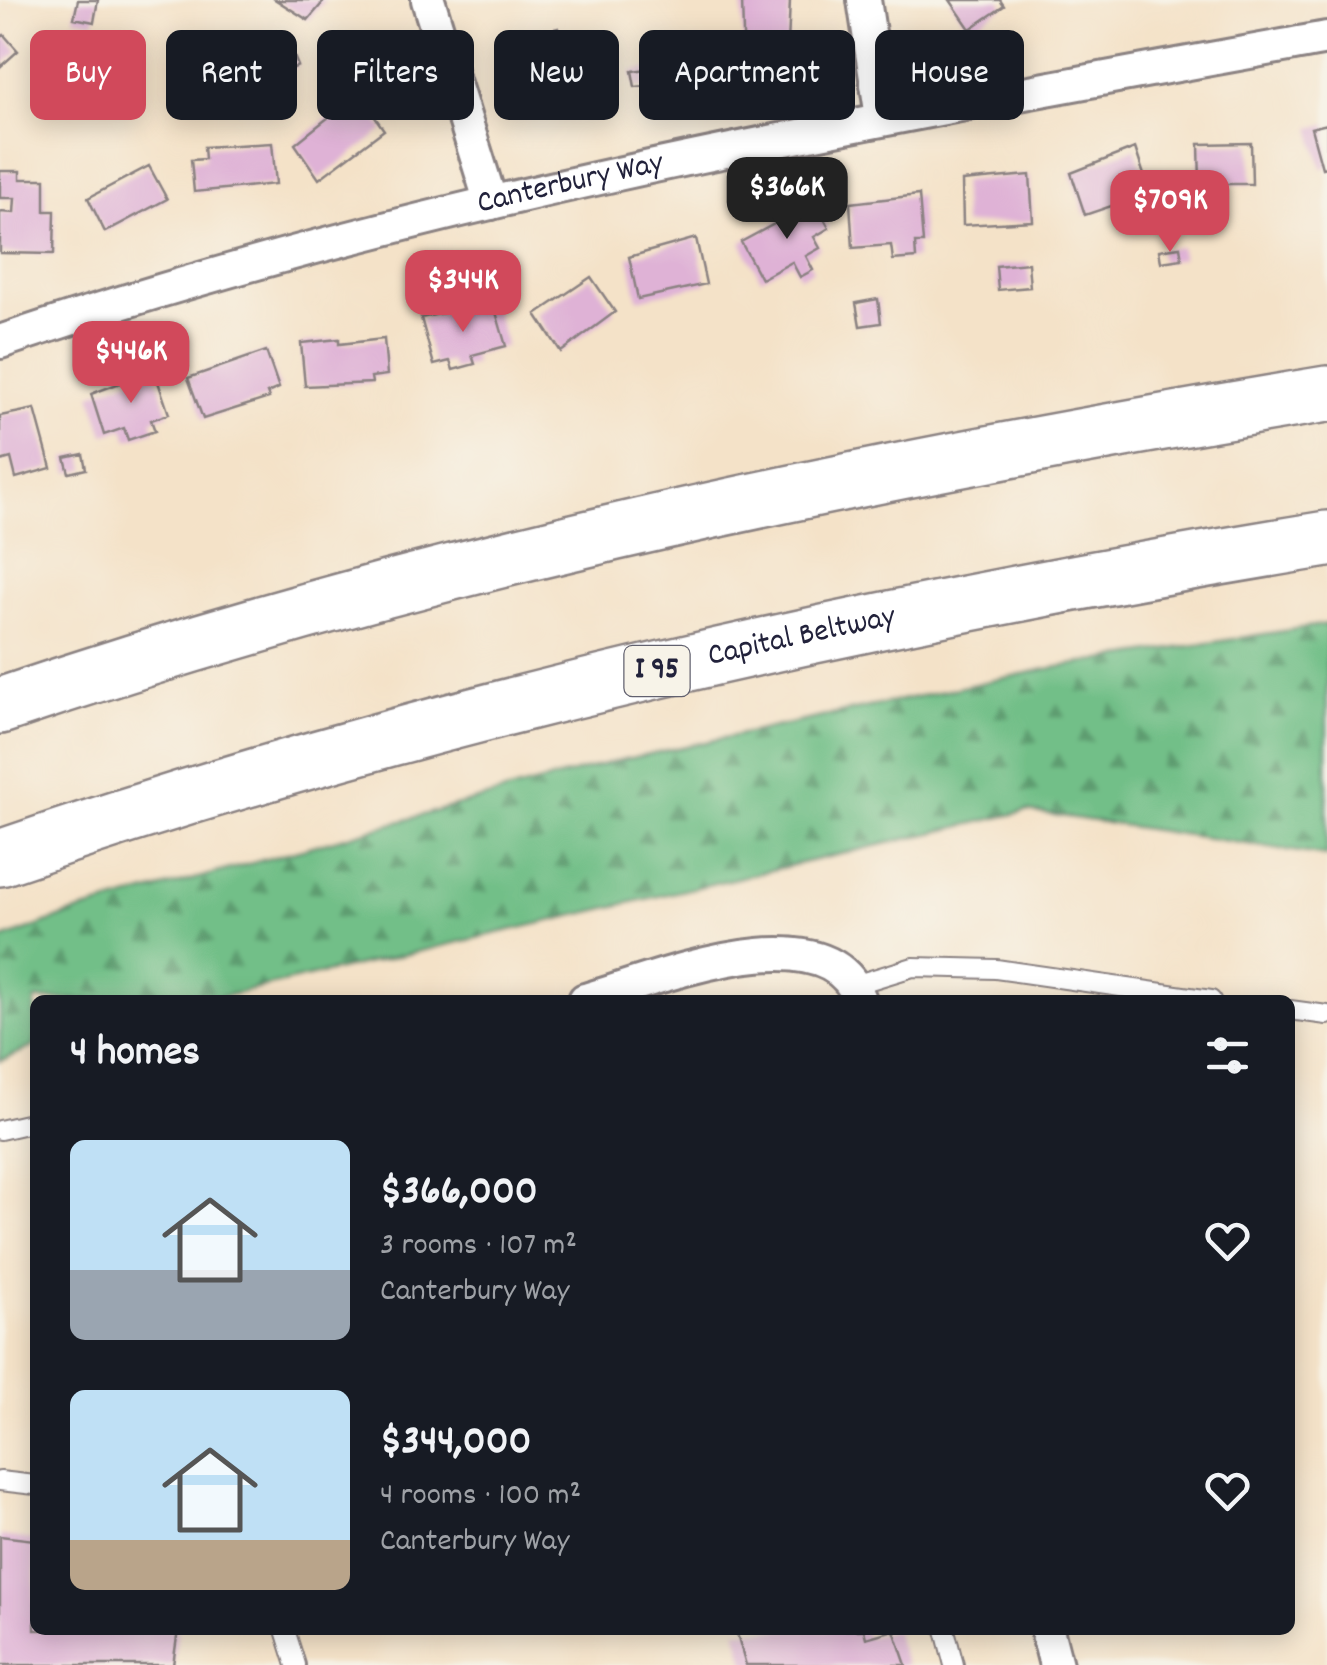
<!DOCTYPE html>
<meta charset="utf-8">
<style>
:root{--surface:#171b24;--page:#242831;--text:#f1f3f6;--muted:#9ea1a6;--accent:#d1495b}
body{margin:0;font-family:Dekko,sans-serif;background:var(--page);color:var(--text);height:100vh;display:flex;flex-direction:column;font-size:38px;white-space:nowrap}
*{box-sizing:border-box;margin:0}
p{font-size:32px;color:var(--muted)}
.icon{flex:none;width:55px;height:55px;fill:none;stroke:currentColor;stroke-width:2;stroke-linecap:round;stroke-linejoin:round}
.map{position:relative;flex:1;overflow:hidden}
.sheet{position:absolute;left:30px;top:995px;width:1265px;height:640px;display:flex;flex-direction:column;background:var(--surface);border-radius:15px;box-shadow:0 5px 25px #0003}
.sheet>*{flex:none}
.guide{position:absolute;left:30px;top:30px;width:1268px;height:90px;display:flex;gap:20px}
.price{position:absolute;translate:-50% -85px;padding:0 22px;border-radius:20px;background:var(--accent);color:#fff;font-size:32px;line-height:65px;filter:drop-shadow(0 2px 5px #0008)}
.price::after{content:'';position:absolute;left:50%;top:60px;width:30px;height:22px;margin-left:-15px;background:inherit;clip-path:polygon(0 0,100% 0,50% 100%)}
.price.current{background:#222;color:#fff}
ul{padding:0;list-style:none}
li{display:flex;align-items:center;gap:30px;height:250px;padding:0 40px}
li span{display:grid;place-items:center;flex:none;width:280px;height:200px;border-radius:15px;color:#555}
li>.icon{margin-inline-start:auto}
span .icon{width:120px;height:120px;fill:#fffc;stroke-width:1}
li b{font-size:42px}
h2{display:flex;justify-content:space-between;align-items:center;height:120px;padding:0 40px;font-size:42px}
.pill{padding:0 35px;border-radius:15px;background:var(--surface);box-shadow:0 5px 25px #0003;font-size:35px;line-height:90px}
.pill.current{background:var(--accent);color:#fff}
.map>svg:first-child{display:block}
</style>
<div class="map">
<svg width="1327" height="1665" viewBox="0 0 1327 1665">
<defs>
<pattern id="forest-firs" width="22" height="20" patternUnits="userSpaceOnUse" patternTransform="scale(2.5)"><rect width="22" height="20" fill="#72bf88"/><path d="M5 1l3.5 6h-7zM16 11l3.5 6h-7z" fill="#5d9b70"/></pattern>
</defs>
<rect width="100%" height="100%" fill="#f7f3e8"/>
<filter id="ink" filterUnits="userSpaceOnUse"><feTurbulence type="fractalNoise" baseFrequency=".01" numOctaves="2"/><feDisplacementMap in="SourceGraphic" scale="20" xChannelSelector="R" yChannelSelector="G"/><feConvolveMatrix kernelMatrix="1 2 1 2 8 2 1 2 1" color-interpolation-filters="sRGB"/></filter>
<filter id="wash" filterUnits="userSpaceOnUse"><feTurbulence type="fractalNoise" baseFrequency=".0048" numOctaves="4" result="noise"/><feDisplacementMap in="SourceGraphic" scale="40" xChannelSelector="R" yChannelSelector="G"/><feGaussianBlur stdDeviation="2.25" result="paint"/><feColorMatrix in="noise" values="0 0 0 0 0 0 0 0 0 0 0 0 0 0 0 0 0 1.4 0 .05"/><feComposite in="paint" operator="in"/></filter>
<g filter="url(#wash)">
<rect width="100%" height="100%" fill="#f4e2c8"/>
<path fill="url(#forest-firs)" stroke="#4a7062" stroke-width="2.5" d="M 1327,624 L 1327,856 L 1027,811 L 208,1000 L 35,1000 L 35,1046 L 0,1061 L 0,940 L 70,914 L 612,762 L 1046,669 Z"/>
<g id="blocks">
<path fill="#dfb2d6" d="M 78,0 L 98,0 L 94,22 L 74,18 Z
M 276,0 L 325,0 L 308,20 Z
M 742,0 L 790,0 L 787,66 L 744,67 Z
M 950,0 L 1000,0 L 1004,6 L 970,29 Z
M 558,28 L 566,60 L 580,57 L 585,76 L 572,79 L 576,96 L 530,108 L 517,38 Z
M 4,35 L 18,51 L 0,67 L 0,38 Z
M 293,54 L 298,66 L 275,76 L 270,64 Z
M 345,62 L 352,72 L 331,86 L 325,76 Z
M 655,68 L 657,85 L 635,87 L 632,71 Z
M 363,100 L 384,130 L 319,179 L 295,144 L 349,101 L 353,107 Z
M 1327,124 L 1327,167 L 1322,168 L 1311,128 Z
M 272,143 L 276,184 L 194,192 L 191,160 L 205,159 L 204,147 Z
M 1251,143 L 1252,184 L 1200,184 L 1199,144 Z
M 1135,148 L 1150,193 L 1085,215 L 1071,173 Z
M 149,166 L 167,199 L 105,232 L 88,198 Z
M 0,171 L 20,171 L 20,179 L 45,179 L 45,211 L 55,211 L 54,254 L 0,253 L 0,212 L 14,213 L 15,198 L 0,198 Z
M 1030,175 L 1033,221 L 963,225 L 962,181 Z
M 919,195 L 923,243 L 915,243 L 916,258 L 893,260 L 891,245 L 853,248 L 850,203 Z
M 815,202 L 829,228 L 814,237 L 820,248 L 806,256 L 813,270 L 800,277 L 792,262 L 761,279 L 741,242 Z
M 696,238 L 706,284 L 638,299 L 629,257 Z
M 1180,247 L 1182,259 L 1161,262 L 1159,250 Z
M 1028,263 L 1030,287 L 998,290 L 996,266 Z
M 591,277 L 615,312 L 561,352 L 536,314 Z
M 878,299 L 881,323 L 860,326 L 856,303 Z
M 493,302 L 506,346 L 472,355 L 475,364 L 453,370 L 450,361 L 434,365 L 421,318 Z
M 339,339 L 339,344 L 384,339 L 387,375 L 371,377 L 372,383 L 305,386 L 301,343 Z
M 266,351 L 279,388 L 267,393 L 269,398 L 203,419 L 188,378 Z
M 154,370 L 169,414 L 151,420 L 155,431 L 128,440 L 124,428 L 104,435 L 91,394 Z
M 35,409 L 51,468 L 16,478 L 11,458 L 0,461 L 0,416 Z
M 83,454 L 86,469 L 69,473 L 65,458 Z
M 0,1536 L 35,1540 L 35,1630 L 178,1630 L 173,1665 L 0,1665 Z
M 736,1630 L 864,1630 L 866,1638 L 894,1630 L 906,1665 L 746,1665 Z"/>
</g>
</g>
<g filter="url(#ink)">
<use href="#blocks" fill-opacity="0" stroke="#8b8282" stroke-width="2.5"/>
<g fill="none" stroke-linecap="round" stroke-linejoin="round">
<g stroke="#8b8282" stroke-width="22">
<path id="lane" d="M 854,985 L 913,967 L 996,969 L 1211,1000
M 1290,1010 L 1327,1015
M 0,1130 L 35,1122
M 0,1481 L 35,1485
M 285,1630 L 296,1665
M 945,1630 L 954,1665"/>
</g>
<g stroke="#8b8282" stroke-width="38">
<g id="street">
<path d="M 428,0 L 491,203"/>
<path d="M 864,0 L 882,117"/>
<path id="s1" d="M 0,342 C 431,195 881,119 1327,38"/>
<path d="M 585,1000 C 649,982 828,906 860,1000"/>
<path d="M 1047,1630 L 1056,1665"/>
</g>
</g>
<g stroke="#8b8282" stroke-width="60">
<g id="highway">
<path d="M 0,706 C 430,559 879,468 1327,394"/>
<path id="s2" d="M 0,858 C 431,710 878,612 1327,539"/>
</g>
</g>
<use href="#lane" stroke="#fff" stroke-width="18"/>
<use href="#street" stroke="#fff" stroke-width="32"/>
<use href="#highway" stroke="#fff" stroke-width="55"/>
</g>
</g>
<g text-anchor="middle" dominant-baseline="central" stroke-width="8" stroke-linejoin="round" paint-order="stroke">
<rect fill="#f7f3e8" stroke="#62616f" stroke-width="2.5" x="624.5" y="646" width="65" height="50" rx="8"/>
<g font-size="30" font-weight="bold" fill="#22223b">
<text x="657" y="671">I 95</text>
</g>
<g font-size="32" fill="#22223b" stroke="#f7f3e8">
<text stroke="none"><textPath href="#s1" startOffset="592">Canterbury Way</textPath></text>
<text stroke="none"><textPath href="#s2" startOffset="832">Capital Beltway</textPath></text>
</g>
</g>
</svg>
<b class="price current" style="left:787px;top:242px">$366K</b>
<b class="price" style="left:1170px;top:255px">$709K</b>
<b class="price" style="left:463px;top:335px">$344K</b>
<b class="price" style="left:131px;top:406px">$446K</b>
<div class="guide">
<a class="pill current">Buy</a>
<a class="pill">Rent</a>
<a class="pill">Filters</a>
<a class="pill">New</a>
<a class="pill">Apartment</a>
<a class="pill">House</a>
</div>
<section class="sheet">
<h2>4 homes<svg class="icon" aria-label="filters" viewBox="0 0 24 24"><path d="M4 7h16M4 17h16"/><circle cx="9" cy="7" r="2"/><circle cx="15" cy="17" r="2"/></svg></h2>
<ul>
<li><span style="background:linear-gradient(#bfe0f5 65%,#9aa5b1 0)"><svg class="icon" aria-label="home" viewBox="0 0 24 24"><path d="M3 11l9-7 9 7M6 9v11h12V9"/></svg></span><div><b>$366,000</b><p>3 rooms · 107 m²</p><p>Canterbury Way</p></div><svg class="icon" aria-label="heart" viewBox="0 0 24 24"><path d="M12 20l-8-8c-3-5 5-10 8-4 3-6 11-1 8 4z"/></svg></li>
<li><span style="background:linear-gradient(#bfe0f5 75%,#b9a48a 0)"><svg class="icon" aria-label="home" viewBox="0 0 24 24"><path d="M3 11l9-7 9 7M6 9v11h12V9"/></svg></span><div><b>$344,000</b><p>4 rooms · 100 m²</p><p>Canterbury Way</p></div><svg class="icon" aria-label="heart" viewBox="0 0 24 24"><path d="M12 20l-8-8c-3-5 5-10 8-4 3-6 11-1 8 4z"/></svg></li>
</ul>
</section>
</div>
